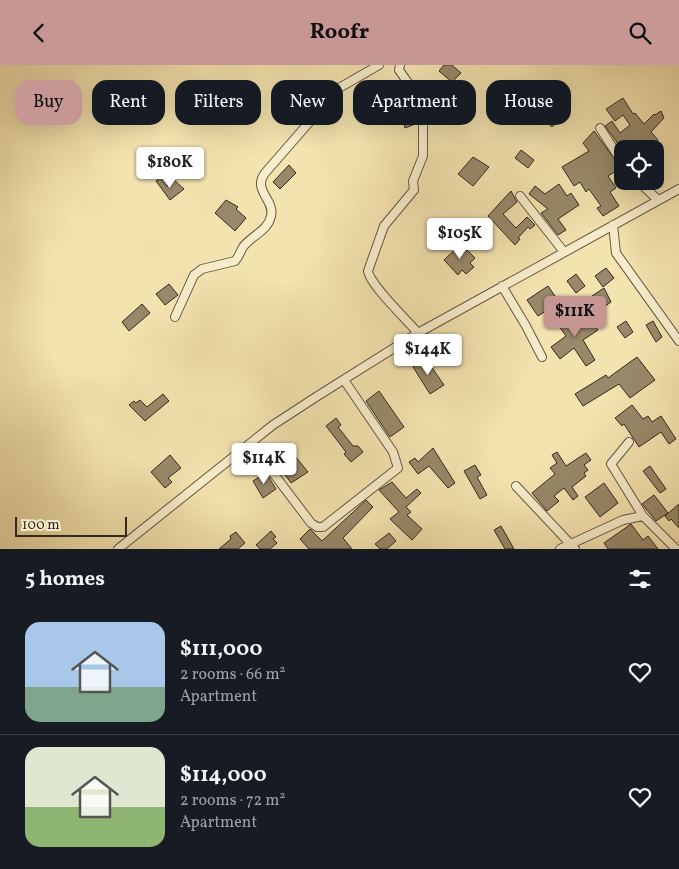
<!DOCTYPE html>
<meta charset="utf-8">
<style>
:root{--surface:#171b24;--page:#242831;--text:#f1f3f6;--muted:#9ea1a6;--line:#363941;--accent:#c59692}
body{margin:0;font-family:Vollkorn,serif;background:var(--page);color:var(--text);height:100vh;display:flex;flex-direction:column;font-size:19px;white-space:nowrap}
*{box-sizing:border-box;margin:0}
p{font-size:16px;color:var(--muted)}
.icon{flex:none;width:28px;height:28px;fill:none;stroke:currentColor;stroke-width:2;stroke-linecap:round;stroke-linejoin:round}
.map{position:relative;height:484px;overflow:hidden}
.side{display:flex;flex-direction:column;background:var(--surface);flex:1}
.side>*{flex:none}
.hud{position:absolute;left:15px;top:15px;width:650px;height:45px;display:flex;gap:10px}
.tools{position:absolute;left:614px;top:75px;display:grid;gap:10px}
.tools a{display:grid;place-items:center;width:50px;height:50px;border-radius:10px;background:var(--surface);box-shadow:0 5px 20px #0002;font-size:25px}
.scale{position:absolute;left:15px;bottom:12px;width:112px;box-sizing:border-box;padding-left:5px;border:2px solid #35281f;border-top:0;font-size:14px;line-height:18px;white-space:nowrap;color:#35281f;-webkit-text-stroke:4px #f7edcb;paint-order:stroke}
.price{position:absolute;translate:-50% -42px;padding:0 11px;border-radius:5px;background:#fff;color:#222;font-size:16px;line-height:32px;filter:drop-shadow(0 1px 2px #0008)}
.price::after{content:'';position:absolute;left:50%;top:30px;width:15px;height:11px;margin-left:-8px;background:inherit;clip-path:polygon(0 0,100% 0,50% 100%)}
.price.on{background:var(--accent);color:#111}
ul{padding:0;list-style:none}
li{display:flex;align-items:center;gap:15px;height:125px;padding:0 25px}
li+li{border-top:1px solid var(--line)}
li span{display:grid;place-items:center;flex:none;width:140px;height:100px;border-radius:15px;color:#555}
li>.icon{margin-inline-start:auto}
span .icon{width:60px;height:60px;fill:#fffc;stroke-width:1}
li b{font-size:21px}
h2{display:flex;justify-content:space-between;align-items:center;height:60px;padding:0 25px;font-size:21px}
.tag{padding:0 18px;border-radius:15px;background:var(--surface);box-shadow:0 5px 20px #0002;font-size:18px;line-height:45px}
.tag.on{background:var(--accent);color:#111}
header{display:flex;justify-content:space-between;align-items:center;height:65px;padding:0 25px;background:var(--accent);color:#111;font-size:22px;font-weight:700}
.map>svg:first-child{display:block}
</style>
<header><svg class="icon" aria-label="back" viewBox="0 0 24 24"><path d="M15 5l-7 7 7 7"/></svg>Roofr<svg class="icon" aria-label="search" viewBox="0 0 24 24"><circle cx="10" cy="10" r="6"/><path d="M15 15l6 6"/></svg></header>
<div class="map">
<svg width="679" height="484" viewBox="0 0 679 484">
<rect width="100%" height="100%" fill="#f3e3af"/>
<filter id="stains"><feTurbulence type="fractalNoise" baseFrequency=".004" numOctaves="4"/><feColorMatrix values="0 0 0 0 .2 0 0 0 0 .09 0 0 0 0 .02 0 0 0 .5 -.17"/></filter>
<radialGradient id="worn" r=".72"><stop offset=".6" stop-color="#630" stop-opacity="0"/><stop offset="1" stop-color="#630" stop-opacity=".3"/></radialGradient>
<path fill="#98896a" stroke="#35281f" d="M 444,0 L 452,0 L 461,8 L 452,17 L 439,6 Z
M 541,25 L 566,47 L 552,62 L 527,40 Z
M 623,33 L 633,49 L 635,48 L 644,59 L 654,49 L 655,50 L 661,46 L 664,53 L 651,67 L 658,75 L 649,84 L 622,84 L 605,61 L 612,56 L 620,68 L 630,60 L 623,50 L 615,56 L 606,44 Z
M 403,38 L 404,40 L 409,38 L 412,45 L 408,46 L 413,60 L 405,63 L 397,40 Z
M 438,38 L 450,48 L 442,57 L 430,47 Z
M 594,66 L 621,103 L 608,111 L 616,123 L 610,127 L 619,141 L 603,151 L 597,143 L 601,141 L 589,124 L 586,127 L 580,117 L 574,121 L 562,102 L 589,86 L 583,78 Z
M 521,85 L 534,95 L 528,103 L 515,93 Z
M 473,92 L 489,102 L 473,121 L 458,109 Z
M 289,100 L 296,108 L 280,124 L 273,117 Z
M 160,113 L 167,121 L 174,115 L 184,124 L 170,135 L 156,116 Z
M 559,119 L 567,131 L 571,128 L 579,140 L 558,154 L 566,165 L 558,170 L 541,148 L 548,144 L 529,129 L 535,121 L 545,129 Z
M 511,126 L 517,137 L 503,149 L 516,163 L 527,152 L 535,160 L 530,164 L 528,162 L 518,173 L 520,174 L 515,180 L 488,151 Z
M 226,135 L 238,142 L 236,144 L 246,153 L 235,166 L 215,148 Z
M 461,179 L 475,193 L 470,198 L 474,202 L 466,209 L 462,205 L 458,210 L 444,195 Z
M 606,203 L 614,213 L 603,222 L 595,211 Z
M 576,209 L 585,221 L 576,228 L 567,216 Z
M 169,219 L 178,230 L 165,240 L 156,229 Z
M 548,221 L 559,237 L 538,251 L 527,235 Z
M 604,223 L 611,237 L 601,244 L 592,231 Z
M 142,239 L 150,248 L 129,266 L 122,257 Z
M 584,249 L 598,265 L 583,275 L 595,295 L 586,301 L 574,283 L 560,294 L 551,282 L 566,271 L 556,257 L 566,250 L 572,257 Z
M 626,256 L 633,267 L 625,273 L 617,262 Z
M 653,256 L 662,272 L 656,277 L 646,260 Z
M 637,292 L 655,315 L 630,333 L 619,319 L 583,341 L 575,329 L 606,310 L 608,313 Z
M 426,294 L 444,320 L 430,329 L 413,302 Z
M 379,326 L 404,362 L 390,372 L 366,336 Z
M 163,329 L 169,336 L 145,356 L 129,340 L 134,336 L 136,338 L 140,335 L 147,342 Z
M 632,340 L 643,354 L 648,351 L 652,357 L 661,351 L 676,374 L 669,379 L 661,367 L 639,382 L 624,359 L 622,361 L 615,353 Z
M 336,353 L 341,360 L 338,362 L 353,381 L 358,381 L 363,387 L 351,397 L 344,389 L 346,387 L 326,361 Z
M 433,383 L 455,418 L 448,423 L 429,401 L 418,409 L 409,397 L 415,393 L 418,397 Z
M 557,387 L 566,401 L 586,388 L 591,395 L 584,400 L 588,405 L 584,408 L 586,411 L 572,422 L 578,431 L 573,435 L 564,423 L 554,431 L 559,436 L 547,446 L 532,428 L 555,409 L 550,403 L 557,398 L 552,390 Z
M 170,390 L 181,403 L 168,413 L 172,417 L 165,423 L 151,407 Z
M 295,391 L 308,407 L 291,418 L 278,400 Z
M 475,400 L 481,410 L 477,412 L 487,430 L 480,434 L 464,406 Z
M 650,401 L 666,424 L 660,428 L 643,406 Z
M 266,408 L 276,424 L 263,433 L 253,416 Z
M 392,417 L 406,433 L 417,424 L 421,428 L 406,442 L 411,447 L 407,450 L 422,464 L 412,475 L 390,454 L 399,447 L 379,425 Z
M 604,418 L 618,438 L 600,452 L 585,432 Z
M 654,430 L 668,448 L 656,456 L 642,439 Z
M 366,435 L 373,442 L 343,473 L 352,484 L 309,484 L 300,474 L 310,464 L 322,476 Z
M 679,439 L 679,463 L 671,454 L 669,456 L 665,451 Z
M 631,459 L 643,475 L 648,471 L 658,484 L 608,484 L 604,478 Z
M 501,461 L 514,484 L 505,484 L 494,465 Z
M 271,466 L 276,472 L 273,474 L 277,478 L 270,484 L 260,484 L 256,480 Z
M 236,467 L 245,478 L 238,484 L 219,484 L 231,474 L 230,471 Z
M 389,468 L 396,476 L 387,484 L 380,484 L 375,479 Z"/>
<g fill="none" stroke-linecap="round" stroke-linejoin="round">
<g stroke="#645743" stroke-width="10">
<path id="street" d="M 400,0 L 399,5 L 423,39 L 423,91 L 413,116 L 414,125 L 384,161 L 368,206 C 370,220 407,255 418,268
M 600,63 L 622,97
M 638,116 L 657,134
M 520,131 L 564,187
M 613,160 L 616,188 L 679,276
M 502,221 L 526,261 L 542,292
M 175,252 L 194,210 L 202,204 L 235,196 C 239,192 240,187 243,182 C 251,171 268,166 271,151 C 275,135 252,125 265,108 L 339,23 L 379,0
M 629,377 L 611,399 L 643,451
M 251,379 L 311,458 L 317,462 L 323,462 L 398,403 L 393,387 L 344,315
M 516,421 L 575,484
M 118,484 L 273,360 L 316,332 L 418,268 L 679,124
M 560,484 L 623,455 L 643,451 L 676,484"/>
</g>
<use href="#street" stroke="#f7edcb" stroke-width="8"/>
</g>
<rect width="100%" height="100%" filter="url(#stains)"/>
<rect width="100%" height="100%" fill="url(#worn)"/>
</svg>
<div class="tools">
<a><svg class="icon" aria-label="locate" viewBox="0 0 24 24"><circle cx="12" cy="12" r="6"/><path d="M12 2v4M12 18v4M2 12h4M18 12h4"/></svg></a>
</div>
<div class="scale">100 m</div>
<b class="price" style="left:170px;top:124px">$180K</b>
<b class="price" style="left:460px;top:195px">$105K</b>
<b class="price on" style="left:575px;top:273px">$111K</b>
<b class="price" style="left:428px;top:311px">$144K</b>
<b class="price" style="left:264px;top:420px">$114K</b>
<div class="hud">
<a class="tag on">Buy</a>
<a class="tag">Rent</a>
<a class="tag">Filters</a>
<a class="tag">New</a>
<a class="tag">Apartment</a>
<a class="tag">House</a>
</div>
</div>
<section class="side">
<h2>5 homes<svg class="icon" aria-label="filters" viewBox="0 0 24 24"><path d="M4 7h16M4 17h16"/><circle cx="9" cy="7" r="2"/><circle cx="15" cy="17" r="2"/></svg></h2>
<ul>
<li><span style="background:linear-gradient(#a9c7e8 65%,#7fa58c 0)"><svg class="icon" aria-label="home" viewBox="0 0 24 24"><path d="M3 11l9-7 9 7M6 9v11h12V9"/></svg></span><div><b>$111,000</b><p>2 rooms · 66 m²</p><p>Apartment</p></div><svg class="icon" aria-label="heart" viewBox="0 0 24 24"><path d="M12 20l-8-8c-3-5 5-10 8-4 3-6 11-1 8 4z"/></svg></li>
<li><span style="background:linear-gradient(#dfe7d0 60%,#8fb573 0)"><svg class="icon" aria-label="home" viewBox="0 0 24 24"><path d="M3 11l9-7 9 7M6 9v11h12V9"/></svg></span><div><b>$114,000</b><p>2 rooms · 72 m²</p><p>Apartment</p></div><svg class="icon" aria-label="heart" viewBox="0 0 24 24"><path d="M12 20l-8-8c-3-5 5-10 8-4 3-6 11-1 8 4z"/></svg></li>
</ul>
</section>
